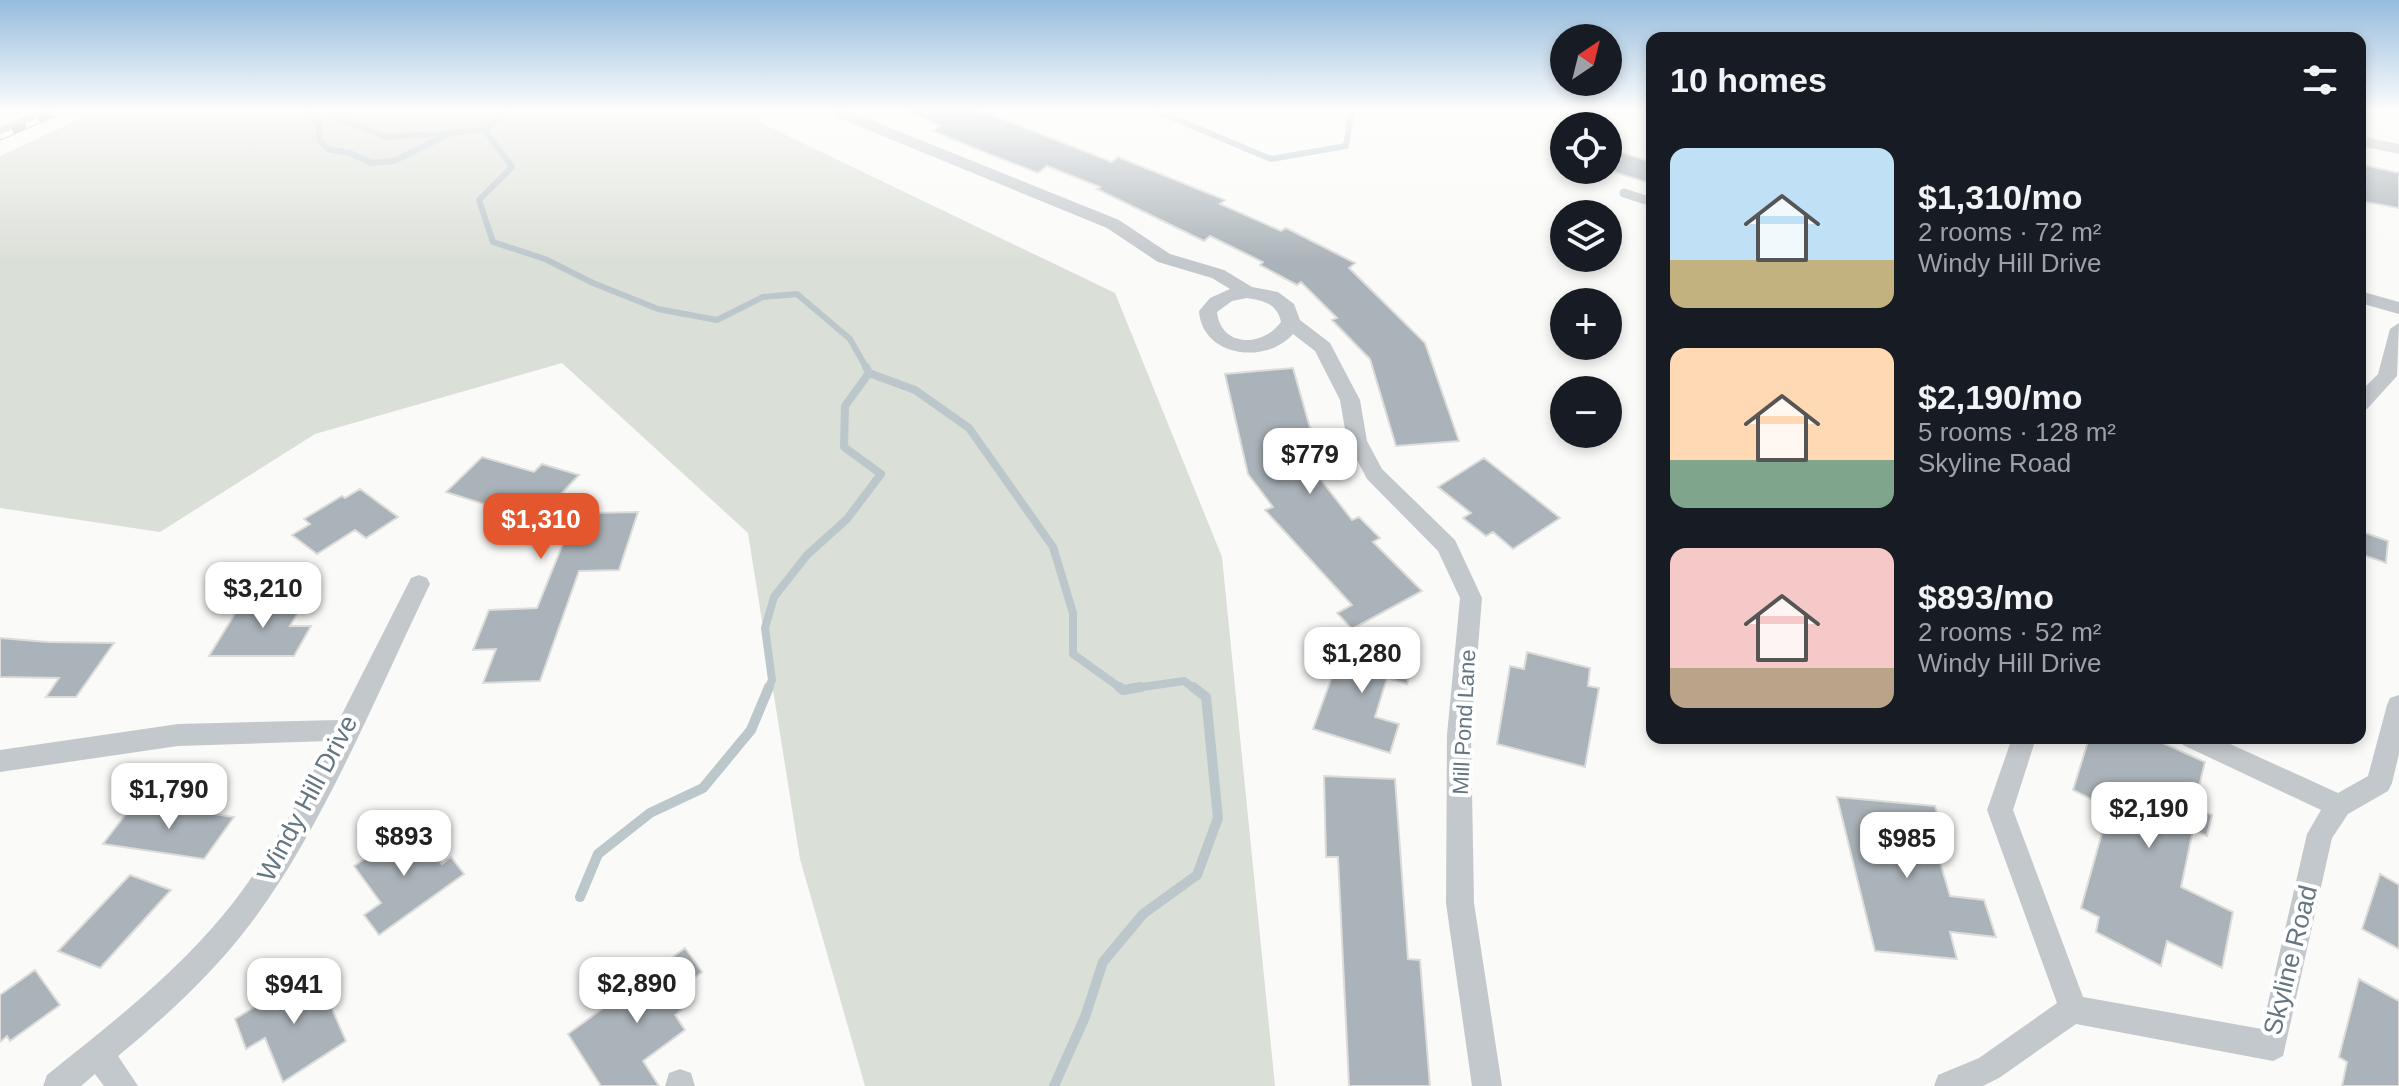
<!DOCTYPE html>
<meta charset="utf-8">
<style>
:root{--surface:#171b24;--page:#242831;--text:#f1f3f6;--muted:#9ea1a6;--accent:#e4572e}
body{margin:0;font-family:Helvetica,sans-serif;background:var(--page);color:var(--text);height:100vh;display:flex;flex-direction:column;font-size:30px;white-space:nowrap}
*{box-sizing:border-box;margin:0}
p{font-size:26px;color:var(--muted)}
.icon{flex:none;width:44px;height:44px;fill:none;stroke:currentColor;stroke-width:2;stroke-linecap:round;stroke-linejoin:round}
.map{position:relative;flex:1;overflow:hidden}
.sheet{position:absolute;left:1646px;top:32px;width:720px;height:712px;display:flex;flex-direction:column;background:var(--surface);border-radius:16px;box-shadow:0 4px 12px #0003}
.sheet>*{flex:none}
.needle{width:52px;rotate:35deg}
.fabs{position:absolute;left:1550px;top:24px;display:grid;gap:16px}
.fabs a{display:grid;place-items:center;width:72px;height:72px;border-radius:50%;background:var(--surface);box-shadow:0 4px 12px #0003;font-size:40px}
.price{position:absolute;translate:-50% -68px;padding:0 18px;border-radius:16px;background:#fff;color:#222;font-size:26px;line-height:52px;filter:drop-shadow(0 2px 4px #0008)}
.price::after{content:'';position:absolute;left:50%;top:48px;width:24px;height:18px;margin-left:-12px;background:inherit;clip-path:polygon(0 0,100% 0,50% 100%)}
.price.on{background:var(--accent);color:#fff}
ul{padding:0;list-style:none}
li{display:flex;align-items:center;gap:24px;height:200px;padding:0 24px}
li span{display:grid;place-items:center;flex:none;width:224px;height:160px;border-radius:16px;color:#555}
li>.icon{margin-inline-start:auto}
span .icon{width:96px;height:96px;fill:#fffc;stroke-width:1}
li b{font-size:34px}
h2{display:flex;justify-content:space-between;align-items:center;height:96px;padding:0 24px;font-size:34px}
.map>svg:first-child{display:block}
</style>
<div class="map">
<svg width="2399" height="1086" viewBox="0 0 2399 1086">
<rect width="100%" height="100%" fill="#fafaf8"/>
<path fill="#dadfd7" d="M 99,110 L 771,110 L 757,121 L 1115,293 L 1222,557 L 1275,1086 L 865,1086 L 800,859 L 748,533 L 562,363 L 315,434 L 160,532 L 0,508 L 0,156 Z"/>
<g fill="none" stroke-linecap="round" stroke-linejoin="round">
<path stroke="#bbc7cb" stroke-width="6" d="M 305,110 L 319,125 L 319,139 L 328,149 L 350,153 L 371,163 L 394,161 L 451,133 L 485,130
M 335,110 L 338,118 L 387,137 L 447,133
M 508,110 L 485,130 L 512,167 L 479,200 L 493,242 L 545,259 L 593,283 L 658,309 L 717,320 L 763,297 L 797,294 L 850,339 L 867,369
M 1154,110 L 1271,159 L 1346,146 L 1352,110"/>
<path stroke="#bbc7cb" stroke-width="8" d="M 866,367 L 869,373 L 915,390 L 969,428 L 1053,547 L 1073,613 L 1073,654 L 1122,689
M 768,689 L 772,680 L 765,628 L 774,597 L 807,555 L 847,519 L 881,474 L 844,447 L 845,406 L 869,373
M 1128,689 L 1184,681 L 1195,689"/>
<path stroke="#bbc7cb" stroke-width="10" d="M 1119,687 L 1123,690 L 1141,687
M 580,897 L 598,854 L 650,813 L 703,788 L 751,730 L 769,687
M 1054,1086 L 1085,1017 L 1103,962 L 1143,914 L 1197,875 L 1218,818 L 1206,697 L 1193,687"/>
</g>
<path fill="#aab3b9" stroke="#dcdcda" stroke-width="2" d="M 901,110 L 979,110 L 1112,162 L 1118,157 L 1225,200 L 1220,204 L 1281,231 L 1286,228 L 1355,263 L 1349,268 L 1425,343 L 1459,441 L 1396,446 L 1370,359 L 1332,320 L 1337,318 L 1301,282 L 1297,285 L 1260,265 L 1263,262 L 1210,236 L 1204,241 L 1097,189 L 1100,187 L 1047,166 L 1038,173 L 979,150 L 933,131 L 940,126 Z
M 1616,151 L 1652,162 L 1652,184 L 1608,170 L 1608,161 Z
M 2360,164 L 2399,173 L 2399,208 L 2360,201 Z
M 1293,368 L 1312,435 L 1297,436 L 1330,477 L 1321,480 L 1352,520 L 1359,517 L 1380,538 L 1373,542 L 1422,591 L 1352,629 L 1337,613 L 1352,605 L 1265,510 L 1273,507 L 1248,474 L 1225,374 Z
M 482,457 L 534,472 L 542,464 L 579,475 L 542,514 L 638,512 L 619,570 L 579,571 L 540,681 L 483,683 L 496,649 L 473,650 L 489,610 L 537,608 L 568,531 L 446,492 Z
M 1484,458 L 1560,518 L 1513,549 L 1493,532 L 1486,536 L 1463,518 L 1471,513 L 1438,487 Z
M 360,489 L 398,517 L 366,538 L 355,530 L 317,554 L 292,535 L 310,524 L 304,519 L 342,496 L 345,498 Z
M 2360,531 L 2388,541 L 2386,563 L 2360,554 Z
M 244,599 L 306,599 L 290,626 L 311,626 L 294,656 L 209,656 Z
M 0,638 L 48,642 L 114,643 L 76,697 L 46,697 L 59,678 L 0,677 Z
M 1346,638 L 1415,658 L 1407,684 L 1387,678 L 1375,717 L 1399,724 L 1390,753 L 1313,729 Z
M 1527,652 L 1590,668 L 1588,686 L 1599,688 L 1585,767 L 1497,744 L 1510,666 L 1524,669 Z
M 2089,738 L 2152,738 L 2205,762 L 2194,807 L 2212,815 L 2207,836 L 2193,830 L 2181,887 L 2233,912 L 2222,968 L 2167,941 L 2161,966 L 2096,932 L 2099,917 L 2081,908 L 2109,808 L 2073,790 Z
M 1324,776 L 1395,779 L 1408,959 L 1420,960 L 1430,1086 L 1349,1086 L 1338,857 L 1326,857 Z
M 1837,797 L 1935,806 L 1945,840 L 1933,838 L 1950,896 L 1984,900 L 1996,937 L 1950,932 L 1957,959 L 1875,951 Z
M 135,802 L 234,817 L 204,859 L 103,844 Z
M 413,827 L 442,864 L 451,857 L 464,874 L 379,935 L 364,915 L 381,903 L 354,866 Z
M 2380,874 L 2399,885 L 2399,949 L 2362,929 Z
M 130,875 L 171,890 L 100,968 L 58,951 Z
M 685,948 L 702,972 L 683,987 L 693,1001 L 675,1015 L 685,1030 L 643,1061 L 659,1086 L 601,1086 L 568,1034 Z
M 35,970 L 60,1005 L 10,1041 L 7,1036 L 0,1042 L 0,995 Z
M 315,970 L 346,1041 L 283,1082 L 265,1038 L 246,1049 L 235,1019 Z
M 2359,979 L 2399,1001 L 2399,1086 L 2342,1086 L 2347,1062 L 2339,1057 Z"/>
<g fill="none" stroke-linecap="round" stroke-linejoin="round">
<path stroke="#c3c8cc" stroke-width="9" d="M 1624,193 L 1652,202"/>
<path fill="#c3c8cc" fill-rule="evenodd" d="M 39,110 L 59,110 L 0,138 L 0,127 Z
M 834,110 L 846,110 L 1119,220 L 1170,254 L 1224,270 L 1252,287 L 1278,292 L 1294,304 L 1300,320 L 1330,343 L 1360,400 L 1367,441 L 1382,469 L 1455,540 L 1482,598 L 1471,735 L 1474,903 L 1502,1086 L 1472,1086 L 1446,903 L 1447,735 L 1460,598 L 1438,551 L 1367,479 L 1347,441 L 1340,400 L 1315,351 L 1293,334 C 1266,365 1202,357 1199,311 L 1210,298 L 1230,289 L 1212,278 L 1158,262 L 1107,228 L 834,116 ZM 1247,298 C 1265,301 1277,304 1281,322 C 1263,347 1221,348 1217,312 L 1232,301 Z
M 2360,136 L 2399,144 L 2399,154 L 2360,146 Z
M 2360,291 L 2399,302 L 2399,314 L 2360,303 Z
M 2399,323 L 2397,376 L 2367,409 L 2360,411 L 2360,392 L 2378,374 L 2390,329 Z
M 419,575 L 427,578 L 430,584 C 376,695 320,836 244,932 C 208,978 163,1019 118,1056 L 138,1086 L 104,1086 L 95,1074 L 81,1086 L 43,1086 L 47,1075 C 109,1025 173,976 224,914 C 266,863 299,800 329,741 L 178,746 L 0,772 L 0,750 L 178,724 L 339,720 L 411,578 Z
M 2399,695 L 2399,754 L 2392,783 L 2388,791 L 2348,814 L 2332,838 L 2283,1056 L 2273,1061 L 2076,1024 L 1999,1078 L 1983,1086 L 1934,1086 L 1938,1075 L 1979,1058 L 2057,1003 L 1987,810 L 2012,738 L 2036,738 L 2013,810 L 2083,997 L 2262,1029 L 2307,834 L 2321,810 L 2183,745 L 2180,738 L 2217,738 L 2338,793 L 2368,776 L 2387,705 L 2390,698 Z
M 680,1069 L 691,1073 L 695,1086 L 665,1086 L 669,1073 Z"/>
<g stroke="#a2aab0" stroke-width="7">
<path id="rail" d="M 0,137 L 62,110"/>
</g>
<use href="#rail" stroke="#fff" stroke-width="5" stroke-dasharray="14" stroke-linecap="butt"/>
</g>
<linearGradient id="sky" x2="0" y2="1"><stop stop-color="#96bcdc"/><stop offset="0.42" stop-color="#fdfdfc"/><stop offset="1" stop-color="#fdfdfc" stop-opacity="0"/></linearGradient>
<rect width="2399" height="262" fill="url(#sky)"/>
<g text-anchor="middle" dominant-baseline="central" stroke-width="8" stroke-linejoin="round" paint-order="stroke">
<g font-size="22" fill="#657683" stroke="#fff">
<text transform="translate(1464 722) rotate(-87)">Mill Pond Lane</text>
</g>
<g font-size="26" fill="#657683" stroke="#fff">
<text transform="translate(307 798) rotate(-62)">Windy Hill Drive</text>
<text transform="translate(2290 960) rotate(-76)">Skyline Road</text>
</g>
</g>
</svg>
<div class="fabs">
<a><svg class="needle" viewBox="-14 -14 28 28"><path d="M0-13l5 13h-10z" fill="#e53935"/><path d="M0 13l5-13h-10z" fill="#9ea1a6"/></svg></a>
<a><svg class="icon" aria-label="locate" viewBox="0 0 24 24"><circle cx="12" cy="12" r="6"/><path d="M12 2v4M12 18v4M2 12h4M18 12h4"/></svg></a>
<a><svg class="icon" aria-label="layers" viewBox="0 0 24 24"><path d="M12 4l9 5-9 5-9-5zM3 14l9 5 9-5"/></svg></a>
<a>+</a>
<a>−</a>
</div>
<b class="price" style="left:1310px;top:496px">$779</b>
<b class="price on" style="left:541px;top:561px">$1,310</b>
<b class="price" style="left:263px;top:630px">$3,210</b>
<b class="price" style="left:1362px;top:695px">$1,280</b>
<b class="price" style="left:169px;top:831px">$1,790</b>
<b class="price" style="left:2149px;top:850px">$2,190</b>
<b class="price" style="left:404px;top:878px">$893</b>
<b class="price" style="left:1907px;top:880px">$985</b>
<b class="price" style="left:637px;top:1025px">$2,890</b>
<b class="price" style="left:294px;top:1026px">$941</b>
<section class="sheet">
<h2>10 homes<svg class="icon" aria-label="filters" viewBox="0 0 24 24"><path d="M4 7h16M4 17h16"/><circle cx="9" cy="7" r="2"/><circle cx="15" cy="17" r="2"/></svg></h2>
<ul>
<li><span style="background:linear-gradient(#bfe0f5 70%,#c2b280 0)"><svg class="icon" aria-label="home" viewBox="0 0 24 24"><path d="M3 11l9-7 9 7M6 9v11h12V9"/></svg></span><div><b>$1,310/mo</b><p>2 rooms · 72 m²</p><p>Windy Hill Drive</p></div></li>
<li><span style="background:linear-gradient(#ffd9b3 70%,#7fa58c 0)"><svg class="icon" aria-label="home" viewBox="0 0 24 24"><path d="M3 11l9-7 9 7M6 9v11h12V9"/></svg></span><div><b>$2,190/mo</b><p>5 rooms · 128 m²</p><p>Skyline Road</p></div></li>
<li><span style="background:linear-gradient(#f6c9c9 75%,#b9a48a 0)"><svg class="icon" aria-label="home" viewBox="0 0 24 24"><path d="M3 11l9-7 9 7M6 9v11h12V9"/></svg></span><div><b>$893/mo</b><p>2 rooms · 52 m²</p><p>Windy Hill Drive</p></div></li>
</ul>
</section>
</div>
